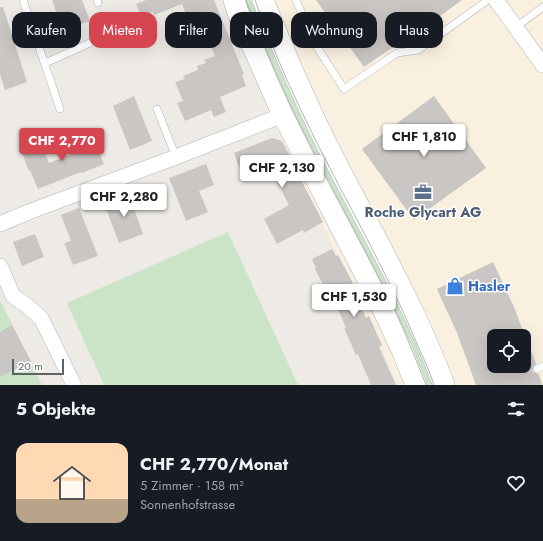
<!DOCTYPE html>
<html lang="de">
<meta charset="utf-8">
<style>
:root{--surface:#171b24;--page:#20242c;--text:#f1f3f6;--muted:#9ea1a6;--accent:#d54651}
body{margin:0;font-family:Jost,sans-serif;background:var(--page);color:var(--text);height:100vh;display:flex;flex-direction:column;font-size:15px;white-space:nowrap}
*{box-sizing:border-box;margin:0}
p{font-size:13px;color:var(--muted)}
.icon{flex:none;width:22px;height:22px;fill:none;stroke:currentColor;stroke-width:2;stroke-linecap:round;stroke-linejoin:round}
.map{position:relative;height:385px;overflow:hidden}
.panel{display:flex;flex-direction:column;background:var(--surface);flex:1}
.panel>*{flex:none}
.top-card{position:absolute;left:12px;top:12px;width:519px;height:36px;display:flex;gap:8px}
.tools{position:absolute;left:487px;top:329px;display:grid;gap:8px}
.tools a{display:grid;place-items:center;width:44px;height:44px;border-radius:8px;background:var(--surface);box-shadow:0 4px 16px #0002;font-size:20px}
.scale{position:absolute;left:12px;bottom:10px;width:52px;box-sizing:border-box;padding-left:4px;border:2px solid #5e6265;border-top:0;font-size:11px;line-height:14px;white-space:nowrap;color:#5e6265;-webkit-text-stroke:3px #fff;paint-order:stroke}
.price{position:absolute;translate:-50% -34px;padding:0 9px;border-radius:4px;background:#fff;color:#222;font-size:13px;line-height:26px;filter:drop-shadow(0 1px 2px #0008)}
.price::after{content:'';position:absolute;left:50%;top:24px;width:12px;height:9px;margin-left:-6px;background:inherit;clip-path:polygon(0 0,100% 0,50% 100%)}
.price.selected{background:var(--accent);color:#fff}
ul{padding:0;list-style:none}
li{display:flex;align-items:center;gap:12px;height:100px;padding:0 16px}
li span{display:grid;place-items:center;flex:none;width:112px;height:80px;border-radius:12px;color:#555}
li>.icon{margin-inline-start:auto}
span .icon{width:48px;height:48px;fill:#fffc;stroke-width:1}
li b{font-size:17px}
h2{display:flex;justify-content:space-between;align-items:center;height:48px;padding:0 16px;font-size:17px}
.chip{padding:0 14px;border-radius:12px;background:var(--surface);box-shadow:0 4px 16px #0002;font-size:14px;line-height:36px}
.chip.selected{background:var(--accent);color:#fff}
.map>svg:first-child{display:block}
</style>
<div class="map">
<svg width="543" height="385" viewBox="0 0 543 385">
<rect width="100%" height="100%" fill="#eeebe7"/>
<path fill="#faf0e0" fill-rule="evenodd" d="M 225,0 L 543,0 L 543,385 L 399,385 L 268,111 ZM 494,336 L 524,336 L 524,366 L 494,366 Z"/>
<path fill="#cbe3c6" d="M 241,0 L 259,0 L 439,385 L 421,385 L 346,226 Z
M 228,232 L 298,385 L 104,385 L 67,303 Z
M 0,300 L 42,385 L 0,385 Z"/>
<path fill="#cac6c3" d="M 52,0 L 82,0 L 90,21 L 63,30 Z
M 146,0 L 214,0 L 244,74 L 242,75 L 246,86 L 220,97 L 226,112 L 214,117 L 211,110 L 185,121 L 177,103 L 183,101 L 175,82 L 185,79 L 183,76 L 198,70 L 197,66 L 206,63 L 204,60 L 215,56 L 203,28 L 193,32 L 182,4 L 154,15 L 153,12 L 141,17 L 136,4 Z
M 316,0 L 462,0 L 400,45 L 399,43 L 364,67 Z
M 0,7 L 3,7 L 27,82 L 5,90 L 0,74 Z
M 134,96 L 152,141 L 130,150 L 113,106 Z
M 434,96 L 486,168 L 414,220 L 362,149 Z
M 92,136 L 104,164 L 82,173 L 81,172 L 38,189 L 30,170 L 29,171 L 21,150 L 41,142 L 49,163 L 74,153 L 71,144 Z
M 272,138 L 282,141 L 300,175 L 299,176 L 323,222 L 304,233 L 303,230 L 277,244 L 264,219 L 289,205 L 268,164 L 242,175 L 234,153 Z
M 206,164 L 214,185 L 199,191 L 208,212 L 186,221 L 169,178 Z
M 129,194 L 143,234 L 119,243 L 104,203 Z
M 79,208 L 98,256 L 73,265 L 64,243 L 71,241 L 61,215 Z
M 35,234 L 44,257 L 22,266 L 13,242 Z
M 332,249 L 336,256 L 338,255 L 353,283 L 350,284 L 366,318 L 369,316 L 382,345 L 379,347 L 396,385 L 371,385 L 358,354 L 356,355 L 344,328 L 346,328 L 337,307 L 330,294 L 328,294 L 315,269 L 316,268 L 312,259 Z
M 493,262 L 514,307 L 525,336 L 494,336 L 494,366 L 524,366 L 524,337 L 526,337 L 536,364 L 533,367 L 532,371 L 535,373 L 539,374 L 542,385 L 476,385 L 457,333 L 437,289 Z
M 12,325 L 31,361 L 0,377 L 0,332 Z"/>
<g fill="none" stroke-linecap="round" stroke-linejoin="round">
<g stroke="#b2b4b7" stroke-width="8">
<path id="lane" d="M 23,0 L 60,109
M 97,0 L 98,3
M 296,0 L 315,44 L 344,89 L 397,53 L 418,50 L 488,0
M 516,27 L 543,7
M 45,63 L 90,43
M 157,109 L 176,157
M 537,369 L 543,366"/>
</g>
<g stroke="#b2b4b7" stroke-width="16">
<path id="street" d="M 496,0 L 543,65
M 0,224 L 31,211 L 176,157 L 283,115
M 0,266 L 13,296 L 26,305 L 41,318 L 74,385"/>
</g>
<g stroke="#b1b4b7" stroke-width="22">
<path id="secondary" d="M 234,0 L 237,10 L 283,115 L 383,309 L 402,350 L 416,385
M 263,0 C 282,47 302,94 324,139 C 365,221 412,299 444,385"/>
</g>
<use href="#lane" stroke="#fff" stroke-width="7"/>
<use href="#street" stroke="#fff" stroke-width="15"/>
<use href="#secondary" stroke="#fff" stroke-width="21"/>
<path stroke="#b2b3b3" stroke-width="1" d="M 246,0 C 263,46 282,90 304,134 C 335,198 372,260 402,326 C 410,345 418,365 426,385
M 255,0 C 281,74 316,143 353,212 C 376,256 399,300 418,346 C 424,359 430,372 434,385"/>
</g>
<defs>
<g id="office-bare" transform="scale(1.38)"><path d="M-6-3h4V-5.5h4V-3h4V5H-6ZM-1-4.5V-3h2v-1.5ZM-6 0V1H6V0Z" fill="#5c6f8a" stroke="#fff" stroke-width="2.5" paint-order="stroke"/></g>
<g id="shop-bare" transform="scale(1.38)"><path d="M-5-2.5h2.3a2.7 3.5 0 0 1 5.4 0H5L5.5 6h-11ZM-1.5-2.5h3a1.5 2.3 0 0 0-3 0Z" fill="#3f7fe0" stroke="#fff" stroke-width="2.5" paint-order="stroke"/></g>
</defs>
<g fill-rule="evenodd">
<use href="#office-bare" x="423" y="192"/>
<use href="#shop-bare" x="455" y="286"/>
</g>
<g text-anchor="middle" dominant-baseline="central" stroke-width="3" stroke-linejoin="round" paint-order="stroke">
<g font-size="14" font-weight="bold" fill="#4e5e75" stroke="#fff">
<text x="423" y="212">Roche Glycart AG</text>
</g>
<g font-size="14" font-weight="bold" fill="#366cbe" stroke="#fff" text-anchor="start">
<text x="468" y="286">Hasler</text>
</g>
</g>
</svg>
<div class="tools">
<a><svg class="icon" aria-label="locate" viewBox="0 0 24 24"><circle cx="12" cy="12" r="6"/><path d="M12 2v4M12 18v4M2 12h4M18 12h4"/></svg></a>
</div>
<div class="scale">20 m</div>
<b class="price" style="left:424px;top:158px">CHF 1,810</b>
<b class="price selected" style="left:62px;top:162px">CHF 2,770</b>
<b class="price" style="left:282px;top:189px">CHF 2,130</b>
<b class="price" style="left:124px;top:218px">CHF 2,280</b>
<b class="price" style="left:354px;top:318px">CHF 1,530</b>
<div class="top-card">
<a class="chip">Kaufen</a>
<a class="chip selected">Mieten</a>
<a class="chip">Filter</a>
<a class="chip">Neu</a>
<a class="chip">Wohnung</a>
<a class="chip">Haus</a>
</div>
</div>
<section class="panel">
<h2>5 Objekte<svg class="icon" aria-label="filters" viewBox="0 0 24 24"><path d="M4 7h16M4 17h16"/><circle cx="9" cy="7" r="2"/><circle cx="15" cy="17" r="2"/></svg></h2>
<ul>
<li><span style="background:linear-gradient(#ffd9b3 70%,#b9a48a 0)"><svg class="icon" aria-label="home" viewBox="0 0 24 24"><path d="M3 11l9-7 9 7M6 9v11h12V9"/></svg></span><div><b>CHF 2,770/Monat</b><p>5 Zimmer · 158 m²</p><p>Sonnenhofstrasse</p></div><svg class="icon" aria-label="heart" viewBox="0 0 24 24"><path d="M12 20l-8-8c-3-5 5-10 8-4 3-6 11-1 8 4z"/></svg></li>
</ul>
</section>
